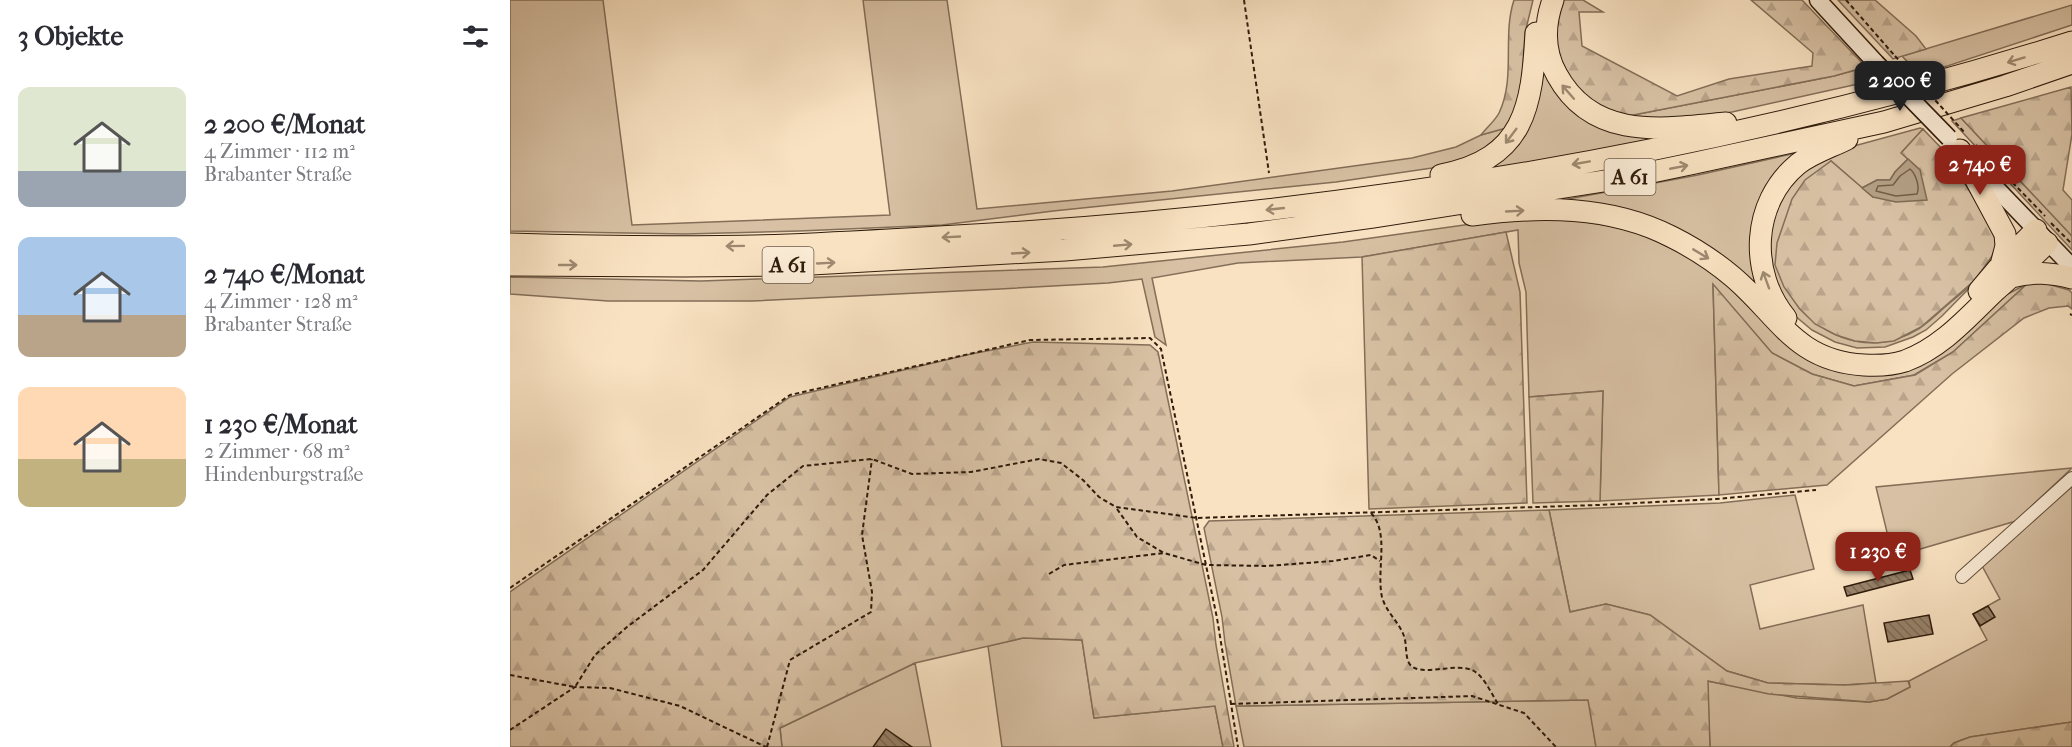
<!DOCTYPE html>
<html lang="de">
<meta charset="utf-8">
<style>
:root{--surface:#fff;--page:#f7f7f7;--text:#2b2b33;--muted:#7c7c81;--accent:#8f2418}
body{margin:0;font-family:"IM FELL French Canon",serif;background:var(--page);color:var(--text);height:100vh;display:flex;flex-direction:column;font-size:22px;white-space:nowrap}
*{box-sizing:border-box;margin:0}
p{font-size:20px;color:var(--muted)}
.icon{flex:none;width:33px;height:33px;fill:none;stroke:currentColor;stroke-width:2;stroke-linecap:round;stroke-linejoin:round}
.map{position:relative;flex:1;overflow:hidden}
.side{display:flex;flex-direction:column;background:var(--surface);width:510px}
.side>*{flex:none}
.price{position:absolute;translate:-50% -51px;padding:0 14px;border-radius:12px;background:var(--accent);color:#fff;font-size:20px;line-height:39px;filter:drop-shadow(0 2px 3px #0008)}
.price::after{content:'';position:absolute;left:50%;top:36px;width:18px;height:14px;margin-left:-9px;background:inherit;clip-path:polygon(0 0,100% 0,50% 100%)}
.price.on{background:#222;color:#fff}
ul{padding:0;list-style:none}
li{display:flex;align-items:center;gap:18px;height:150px;padding:0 18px}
li span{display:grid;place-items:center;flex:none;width:168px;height:120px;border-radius:12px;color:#555}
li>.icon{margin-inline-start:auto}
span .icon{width:72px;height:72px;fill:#fffc;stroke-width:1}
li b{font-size:26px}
h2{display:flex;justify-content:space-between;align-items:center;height:72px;padding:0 18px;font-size:26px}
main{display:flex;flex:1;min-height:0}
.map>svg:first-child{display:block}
</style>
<main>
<section class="side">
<h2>3 Objekte<svg class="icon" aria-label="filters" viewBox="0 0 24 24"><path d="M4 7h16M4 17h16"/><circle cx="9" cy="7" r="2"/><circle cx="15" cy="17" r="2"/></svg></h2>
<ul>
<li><span style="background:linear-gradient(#dfe7d0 70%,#9aa5b1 0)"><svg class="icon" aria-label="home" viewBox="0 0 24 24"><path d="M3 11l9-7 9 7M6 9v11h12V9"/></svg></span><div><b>2 200 €/Monat</b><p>4 Zimmer · 112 m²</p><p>Brabanter Straße</p></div></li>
<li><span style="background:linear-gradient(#a9c7e8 65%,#b9a48a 0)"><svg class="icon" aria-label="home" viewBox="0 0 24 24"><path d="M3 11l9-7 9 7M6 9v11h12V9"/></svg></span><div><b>2 740 €/Monat</b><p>4 Zimmer · 128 m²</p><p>Brabanter Straße</p></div></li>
<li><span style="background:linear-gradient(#ffd9b3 60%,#c2b280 0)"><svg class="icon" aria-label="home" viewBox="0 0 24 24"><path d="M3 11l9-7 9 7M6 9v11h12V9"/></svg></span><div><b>1 230 €/Monat</b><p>2 Zimmer · 68 m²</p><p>Hindenburgstraße</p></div></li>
</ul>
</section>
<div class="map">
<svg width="1562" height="747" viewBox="0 0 1562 747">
<defs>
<pattern id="forest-firs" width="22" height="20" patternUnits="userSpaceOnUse" patternTransform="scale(1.5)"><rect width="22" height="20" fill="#d7c0a3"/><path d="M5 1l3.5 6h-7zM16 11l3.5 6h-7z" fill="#b9a48b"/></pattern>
<pattern id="building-back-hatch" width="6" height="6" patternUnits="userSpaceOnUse" patternTransform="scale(1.5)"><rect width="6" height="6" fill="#98836b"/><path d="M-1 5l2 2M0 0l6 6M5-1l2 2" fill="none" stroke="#7c6a56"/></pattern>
</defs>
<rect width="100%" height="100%" fill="#f9e2c2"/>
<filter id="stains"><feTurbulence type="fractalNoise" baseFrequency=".00333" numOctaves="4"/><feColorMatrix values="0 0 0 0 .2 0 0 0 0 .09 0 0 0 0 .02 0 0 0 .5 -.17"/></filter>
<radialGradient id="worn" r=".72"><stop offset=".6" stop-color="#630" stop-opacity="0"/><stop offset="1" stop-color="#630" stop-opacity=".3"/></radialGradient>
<path fill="#d7c0a3" stroke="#836e58" stroke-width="1.5" d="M 0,0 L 93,0 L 122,225 L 380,215 L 353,0 L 437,0 L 467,209 L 662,191 L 902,158 L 946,147 L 971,135 L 996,128 L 989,136 L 972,150 L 954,160 L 922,168 L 826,182 L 543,211 L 432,225 L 289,231 L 175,234 L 0,231 Z
M 1562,5 L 1562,25 L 1410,75 L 1392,56 Z
M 1031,46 L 1052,91 L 1169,136 L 942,178 L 995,149 Z
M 1356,67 L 1366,80 L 1222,112 L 1164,119 L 1113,117 L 1324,76 Z
M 1451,118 L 1562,236 L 1562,250 L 1442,121 Z
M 1410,128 L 1413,129 L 1392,152 L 1398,159 L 1385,172 L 1380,180 L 1367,180 L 1352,188 L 1321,161 L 1289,308 C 1323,343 1367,355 1410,328 C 1419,322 1427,314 1435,307 C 1445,298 1458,289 1466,279 C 1472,272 1477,264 1482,256 L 1476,271 L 1432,316 L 1416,330 L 1403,337 L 1375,347 L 1347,348 L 1325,342 L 1302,330 L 1284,315 L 1266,287 L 1257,238 L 1262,216 L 1287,174 L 1333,149 Z
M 1295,151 L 1257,195 L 1263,309 L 1211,261 L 1042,202 L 1188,175 Z
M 1004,218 L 1070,221 L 1119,229 L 1183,258 L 1213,281 L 1250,318 L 1376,373 L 1486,300 L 1517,284 L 1443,352 L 1404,375 L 1344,386 L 1302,374 L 1262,353 L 1203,285 L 1209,495 L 1090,501 L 1093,391 L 1019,397 L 1016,292 L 1009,263 L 1008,230 L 852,257 L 728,263 L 642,278 L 656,345 L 645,337 L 632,279 L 598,283 L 490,289 L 242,301 L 98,301 L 0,294 L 0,277 L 191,281 L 593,267 L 833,242 Z
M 1562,468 L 1506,521 L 1383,557 L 1366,487 Z
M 1562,485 L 1562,722 L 1460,737 L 1444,743 L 1440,747 L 1200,747 L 1197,681 L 1287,698 L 1359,702 L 1377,699 L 1400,687 L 1399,681 L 1477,640 L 1463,614 L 1490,599 L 1471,564 L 1492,549 Z
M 1285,495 L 1304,569 L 1240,585 L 1250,629 L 1353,605 L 1366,683 L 1335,685 L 1258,683 L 1217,671 L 1140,615 L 1096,604 L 1060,612 L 1039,510 L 1210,503 Z
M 513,638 L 572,640 L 584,718 L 705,706 L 713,747 L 492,747 L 478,646 Z
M 405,663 L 421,747 L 272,747 L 270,728 Z
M 1079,700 L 1086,747 L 734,747 L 726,706 Z"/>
<path fill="url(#forest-firs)" stroke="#836e58" stroke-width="1.5" d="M 1004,0 L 1023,0 L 1015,33 L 1012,81 L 1009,100 L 996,128 L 971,135 C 976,128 985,121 989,113 C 1006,78 992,36 1004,0 Z
M 1051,0 L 1073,0 L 1093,12 L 1069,12 L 1072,46 L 1167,96 L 1219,79 L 1302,66 L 1303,53 L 1241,0 L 1292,0 L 1356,67 L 1324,76 L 1113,117 L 1080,102 L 1060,82 L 1047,57 L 1043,28 Z
M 1328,0 L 1365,0 L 1406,36 L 1416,49 L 1383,59 Z
M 1561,87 L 1562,134 L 1553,190 L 1562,200 L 1562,236 L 1451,118 Z
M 1413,129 L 1434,151 L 1483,228 L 1486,246 L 1482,256 L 1465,280 L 1411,327 L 1384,341 L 1366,343 L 1345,341 L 1326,335 L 1305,324 L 1289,308 L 1274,287 L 1265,265 L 1267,243 L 1282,199 L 1295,180 L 1321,161 L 1363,197 L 1410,170 L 1391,153 Z
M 996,232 L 1010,292 L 1017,503 L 859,509 L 852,257 Z
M 1534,283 L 1559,290 L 1562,293 L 1562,309 L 1558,306 L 1539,308 L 1514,318 L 1442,374 L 1317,485 L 1209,495 L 1203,284 L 1262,353 L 1302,374 L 1344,386 L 1405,375 L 1443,352 L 1517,284 Z
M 523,342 L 640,345 L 648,352 L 703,618 L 706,645 L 724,747 L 713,747 L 705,706 L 584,718 L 572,640 L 513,638 L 405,663 L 270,728 L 272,747 L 0,747 L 0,592 L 280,397 L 461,354 Z
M 1093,391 L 1090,501 L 1023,503 L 1019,397 Z
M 1039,510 L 1060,612 L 1096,604 L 1140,615 L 1217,671 L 1258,683 L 1335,685 L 1398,681 L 1400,687 L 1377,699 L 1359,702 L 1259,694 L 1198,681 L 1200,747 L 1086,747 L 1078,700 L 726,706 L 715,643 L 712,617 L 694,528 L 699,521 Z
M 1562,722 L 1562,747 L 1440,747 L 1444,743 L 1460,737 Z"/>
<path fill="#b49f84" stroke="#7f6b54" stroke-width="1.5" d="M 1398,159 L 1410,170 L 1417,200 L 1386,202 L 1363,197 L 1352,188 L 1367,180 L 1380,180 L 1385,172 Z"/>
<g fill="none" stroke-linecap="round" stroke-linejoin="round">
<path stroke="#725e48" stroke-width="1.5" d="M 1400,169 C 1406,174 1410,187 1407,194 L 1386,196 L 1366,191 L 1368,186 L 1383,185 L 1390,176 Z"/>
</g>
<path fill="url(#building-back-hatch)" stroke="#2f1c0c" stroke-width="1.5" d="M 1400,570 L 1403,579 L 1337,596 L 1334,587 Z
M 1478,606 L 1485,617 L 1470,626 L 1463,614 Z
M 1419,615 L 1423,634 L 1378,642 L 1374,623 Z
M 376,729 L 402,747 L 363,747 Z"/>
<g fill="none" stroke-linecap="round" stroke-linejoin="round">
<g stroke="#624e3a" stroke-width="14">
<path id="minor" d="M 1452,577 L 1562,478"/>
</g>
<g stroke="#2f1c0c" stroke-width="19">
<path id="secondary" d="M 1308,0 L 1366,63
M 1462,163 L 1562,267"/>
</g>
<g stroke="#2f1c0c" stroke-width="23">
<path id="motorway" d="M 1043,0 C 1034,25 1034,52 1047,75 C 1083,141 1153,129 1216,123
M 1450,150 L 1495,234 L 1496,246 L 1491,265
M 931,175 C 1015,159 1022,106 1026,33
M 962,215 C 1029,206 1100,205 1162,237 C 1184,248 1204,261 1223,277 C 1269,316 1285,361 1354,365 C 1368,366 1382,365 1395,361 C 1431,348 1457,318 1484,292 C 1502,276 1520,260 1537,243
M 0,244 C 92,247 186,248 278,245 C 328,243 379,240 429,237 C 812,217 1195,158 1562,42
M 0,265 L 174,266 L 284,265 L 555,250 L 739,234 L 863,217 L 1113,178 L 1185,163 L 1374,122 L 1495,86 L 1562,63
M 1502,277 C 1523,271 1541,273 1562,278
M 1469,291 L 1491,265 L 1526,230
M 1276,318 C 1239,273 1241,203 1288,164 C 1302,153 1321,147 1337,139"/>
</g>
<path stroke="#2f1c0c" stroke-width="2" stroke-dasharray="4.5 3" stroke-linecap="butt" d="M 734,0 L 759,173
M 1336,0 L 1385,56
M 1466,145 L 1535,216
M 1541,223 L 1562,244
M 1560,314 L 1562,315
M 607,509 L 627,537 L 654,553
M 861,513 C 880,533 866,570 872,597 C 876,612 889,622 894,636 C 897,645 895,655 899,663 C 908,679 947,661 964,671 C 975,678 981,693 988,704
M 539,574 L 554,565 L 654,553 L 696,565 L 757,566 L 823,561 L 861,555 L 870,561
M 0,588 L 280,395 L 520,340 L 640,338 L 651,349 L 707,618 L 728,747
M 0,675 L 65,687 L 85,655 L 117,627 L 193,570 L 257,495 L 293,466 L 362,459 L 402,474 L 461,472 L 529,459 L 551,463 L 573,480 L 589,497 L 606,507 L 687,518 L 1088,505 L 1206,499 L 1306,490
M 721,704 L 962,696 L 1014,713 L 1046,747
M 0,730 L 65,687 L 100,688 L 170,706 L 256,747
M 257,747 L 280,660 L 361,612 L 362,592 L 352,535 L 362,459"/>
<use href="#minor" stroke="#fbecd7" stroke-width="12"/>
<use href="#secondary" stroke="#fbecd7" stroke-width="16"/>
<use href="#motorway" stroke="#f9e2c2" stroke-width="21"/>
<g stroke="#2f1c0c" stroke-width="19" stroke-linecap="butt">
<path id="secondary-bridge" d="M 1366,63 L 1439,138"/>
</g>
<path stroke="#2f1c0c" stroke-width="2" stroke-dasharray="4.5 3" stroke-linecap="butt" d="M 1385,56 L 1455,133"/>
<use href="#secondary-bridge" stroke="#fbecd7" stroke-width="16"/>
</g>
<defs><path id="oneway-shaft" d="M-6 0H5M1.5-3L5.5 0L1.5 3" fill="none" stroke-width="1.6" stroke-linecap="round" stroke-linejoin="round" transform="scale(1.5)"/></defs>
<g stroke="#9e8970">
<use href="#oneway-shaft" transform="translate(1506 60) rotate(163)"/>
<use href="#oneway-shaft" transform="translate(1058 92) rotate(-131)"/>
<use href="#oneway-shaft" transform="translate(1001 136) rotate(127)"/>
<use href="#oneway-shaft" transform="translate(1071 163) rotate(170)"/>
<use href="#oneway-shaft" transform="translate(1169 167) rotate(-11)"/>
<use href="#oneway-shaft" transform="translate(765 209) rotate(174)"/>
<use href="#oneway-shaft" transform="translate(1005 211) rotate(-3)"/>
<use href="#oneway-shaft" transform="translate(441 237) rotate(177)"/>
<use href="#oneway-shaft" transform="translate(613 245) rotate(-5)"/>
<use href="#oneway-shaft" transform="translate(225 246) rotate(179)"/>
<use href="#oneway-shaft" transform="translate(511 253) rotate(-3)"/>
<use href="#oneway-shaft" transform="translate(1191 254) rotate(31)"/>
<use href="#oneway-shaft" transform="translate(316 263) rotate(-3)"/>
<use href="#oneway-shaft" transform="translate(58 265)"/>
<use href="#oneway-shaft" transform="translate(1256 280) rotate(-110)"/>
</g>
<g text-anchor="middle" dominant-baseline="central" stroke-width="5" stroke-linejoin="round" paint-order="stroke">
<g fill="#fbecd7" stroke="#6c5a49" stroke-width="1.5">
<rect x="1094.5" y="159" width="51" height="36" rx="4.5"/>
<rect x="252.5" y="247" width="51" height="36" rx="4.5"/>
</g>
<g font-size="21" font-weight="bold" fill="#2f1c0c">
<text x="1120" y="177">A 61</text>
<text x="278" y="265">A 61</text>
</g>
</g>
<rect width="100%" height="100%" filter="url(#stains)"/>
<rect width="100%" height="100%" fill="url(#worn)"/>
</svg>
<b class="price on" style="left:1390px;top:112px">2 200 €</b>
<b class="price" style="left:1470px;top:196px">2 740 €</b>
<b class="price" style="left:1368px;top:583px">1 230 €</b>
</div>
</main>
